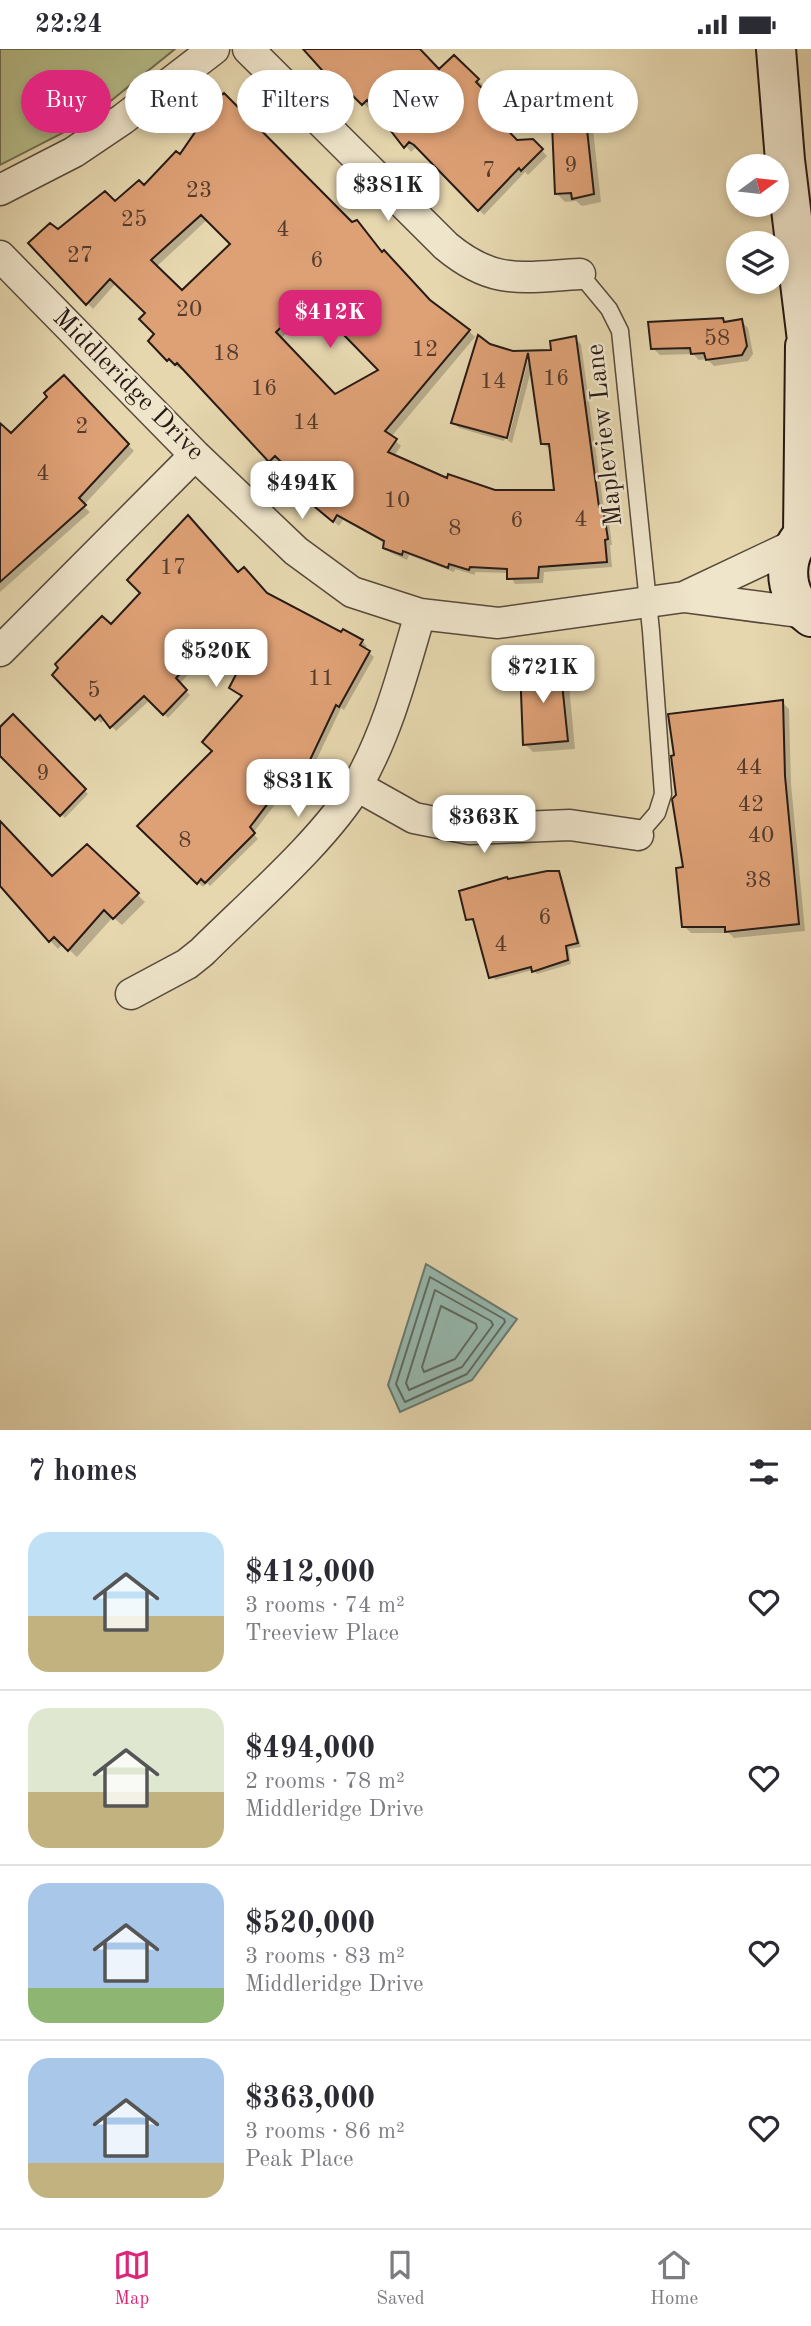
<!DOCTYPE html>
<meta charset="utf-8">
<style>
:root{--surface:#fff;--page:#f2f2f3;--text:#2b2b33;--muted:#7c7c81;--line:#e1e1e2;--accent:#db2777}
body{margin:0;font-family:"Old Standard TT",serif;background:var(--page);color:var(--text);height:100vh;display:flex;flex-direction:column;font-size:26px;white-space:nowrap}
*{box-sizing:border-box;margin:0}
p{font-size:23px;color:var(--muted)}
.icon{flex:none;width:38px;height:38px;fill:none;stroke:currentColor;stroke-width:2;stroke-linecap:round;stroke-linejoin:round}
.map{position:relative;height:1381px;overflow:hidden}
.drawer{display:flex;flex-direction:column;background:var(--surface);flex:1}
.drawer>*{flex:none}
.banner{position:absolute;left:21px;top:21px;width:770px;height:63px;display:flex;gap:14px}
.needle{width:46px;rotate:75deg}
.fabs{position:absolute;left:726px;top:105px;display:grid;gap:14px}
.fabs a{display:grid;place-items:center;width:63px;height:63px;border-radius:50%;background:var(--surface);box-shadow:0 4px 10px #0003;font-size:35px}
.price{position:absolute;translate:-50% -60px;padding:0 16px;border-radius:14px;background:#fff;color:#222;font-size:23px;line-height:46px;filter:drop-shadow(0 2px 4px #0008)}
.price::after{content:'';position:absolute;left:50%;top:42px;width:21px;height:16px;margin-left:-10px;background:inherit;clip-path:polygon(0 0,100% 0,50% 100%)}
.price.on{background:var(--accent);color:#fff}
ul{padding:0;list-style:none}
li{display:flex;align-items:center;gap:21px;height:175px;padding:0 28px}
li+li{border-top:2px solid var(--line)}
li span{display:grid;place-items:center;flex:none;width:196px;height:140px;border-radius:21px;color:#555}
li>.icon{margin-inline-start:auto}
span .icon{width:84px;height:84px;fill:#fffc;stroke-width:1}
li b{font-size:30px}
h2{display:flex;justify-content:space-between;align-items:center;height:84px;padding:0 28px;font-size:30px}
.chip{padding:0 24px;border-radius:32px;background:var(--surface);box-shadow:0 4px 10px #0003;font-size:24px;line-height:63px}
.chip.on{background:var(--accent);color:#fff}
.status{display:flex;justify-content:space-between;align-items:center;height:49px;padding:0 35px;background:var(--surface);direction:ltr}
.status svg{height:19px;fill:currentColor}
.dock{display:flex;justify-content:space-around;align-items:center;height:98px;border-top:2px solid var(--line);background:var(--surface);font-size:19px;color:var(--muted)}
.dock a{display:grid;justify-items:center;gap:4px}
.dock .on{color:var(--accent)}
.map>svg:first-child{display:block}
</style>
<div class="status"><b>22:24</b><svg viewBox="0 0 49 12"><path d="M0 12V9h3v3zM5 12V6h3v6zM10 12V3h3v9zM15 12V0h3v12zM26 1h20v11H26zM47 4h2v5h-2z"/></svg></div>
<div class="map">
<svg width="811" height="1381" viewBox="0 0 811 1381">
<rect width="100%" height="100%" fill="#e6d7af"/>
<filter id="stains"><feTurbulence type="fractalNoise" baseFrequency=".00286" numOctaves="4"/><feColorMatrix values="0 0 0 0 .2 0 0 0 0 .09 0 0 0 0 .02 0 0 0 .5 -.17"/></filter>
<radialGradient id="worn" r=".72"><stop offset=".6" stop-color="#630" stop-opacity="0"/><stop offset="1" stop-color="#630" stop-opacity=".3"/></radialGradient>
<path fill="#b6be8a" stroke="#6e6c50" stroke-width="2" d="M 0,0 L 175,0 L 86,72 L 0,116 Z"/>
<path fill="#96b9af" stroke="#6a7a72" stroke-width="2" d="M 426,1215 L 517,1270 L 472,1331 L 400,1363 L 388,1336 Z"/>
<path fill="#0003" fill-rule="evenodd" d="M 309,0 L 418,0 L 439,23 L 454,9 L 483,36 L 480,40 L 507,67 L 499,75 L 516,92 L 532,91 L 547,107 L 528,126 L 525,123 L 484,166 L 422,101 L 416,98 L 411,103 L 372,56 L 369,60 L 339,30 L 336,33 Z
M 585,72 L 593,80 L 601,153 L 582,157 L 576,152 L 565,153 L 557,145 Z
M 144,139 L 382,205 L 430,253 L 469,282 L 475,288 L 391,388 L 401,397 L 394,407 L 448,431 L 495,442 L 556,442 L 551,400 L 542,395 L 532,318 L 512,394 L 508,392 L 529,307 L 526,307 L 504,392 L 459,379 L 453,374 L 489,297 L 513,304 L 553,303 L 575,289 L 581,295 L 604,461 L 608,466 L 612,496 L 610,496 L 612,518 L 544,523 L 543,534 L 515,535 L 509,524 L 475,523 L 475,526 L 455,520 L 454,523 L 409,506 L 407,511 L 391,504 L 385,498 L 385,494 L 343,471 L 339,477 L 323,464 L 321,449 L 282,412 L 276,418 L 184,319 L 182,321 L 174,316 L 150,292 L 156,285 L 148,264 L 116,234 L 93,260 L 31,194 ZM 208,170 L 232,195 L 182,244 L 156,218 ZM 316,258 L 381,321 L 335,347 L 280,290 Z
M 741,272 L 748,279 L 753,305 L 748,312 L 714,317 L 707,310 L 699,311 L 693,305 L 660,306 L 653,299 L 650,275 Z
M 64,328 L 134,402 L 83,457 L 90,463 L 0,543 L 0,379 L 11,387 L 50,348 Z
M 238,526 L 267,545 L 342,585 L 362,592 L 367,597 L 364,600 L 374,608 L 344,661 L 341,659 L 314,716 L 304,728 L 310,733 L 297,748 L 287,740 L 253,784 L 258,790 L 210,837 L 207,834 L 203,838 L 140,777 L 214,702 L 244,648 L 231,639 L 246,609 L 218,595 L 179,635 L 190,646 L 168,669 L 150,651 L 116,682 L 105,670 L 101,674 L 55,626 L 111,578 Z
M 560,617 L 568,625 L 575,700 L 533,703 L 525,695 Z
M 782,653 L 789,660 L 791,735 L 805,882 L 734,889 L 729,884 L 691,884 L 684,877 L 685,819 Z
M 12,667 L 88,745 L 65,769 L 0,705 L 0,677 Z
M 0,773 L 52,829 L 87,797 L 145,853 L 122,876 L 113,868 L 77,908 L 63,895 L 58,900 L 0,837 Z
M 559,824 L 562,828 L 581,898 L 569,900 L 571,915 L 537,925 L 533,921 L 495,931 L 475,873 L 468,870 L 508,832 Z"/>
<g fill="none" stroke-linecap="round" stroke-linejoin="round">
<path stroke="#5e6a62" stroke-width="2" d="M 430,1228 L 504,1270 L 505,1273 L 467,1325 L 405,1353 L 396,1335 Z
M 435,1241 L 491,1272 L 493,1276 L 462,1318 L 409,1341 L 406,1334 Z
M 441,1257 L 476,1275 L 477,1279 L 455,1310 L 424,1323 L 422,1318 Z"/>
</g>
<path fill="#dea075" stroke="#271b16" stroke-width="2" fill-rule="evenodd" d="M 303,0 L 420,0 L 439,20 L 454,6 L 479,30 L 476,33 L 503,61 L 495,68 L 517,91 L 533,90 L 543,100 L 521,122 L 519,119 L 478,162 L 414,96 L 409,93 L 404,99 L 367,51 L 362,56 L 332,26 L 329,29 Z
M 224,44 L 352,173 L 357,171 L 382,203 L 384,201 L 430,251 L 470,281 L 385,382 L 397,390 L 388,403 L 447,429 L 448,425 L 495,441 L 554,441 L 549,395 L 541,395 L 528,304 L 507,389 L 451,374 L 478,286 L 490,295 L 513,302 L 551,301 L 550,292 L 576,287 L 599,458 L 603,458 L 608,490 L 605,491 L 607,513 L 539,518 L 538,529 L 507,530 L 507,520 L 470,518 L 469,521 L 449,515 L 448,519 L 403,502 L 402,506 L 383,499 L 384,492 L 337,466 L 333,473 L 315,458 L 319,450 L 275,407 L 269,413 L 177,314 L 175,316 L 169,310 L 167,312 L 148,292 L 154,285 L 139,270 L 145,264 L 110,230 L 86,256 L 28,194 L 50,174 L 58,180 L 105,142 L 115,152 L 139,131 L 144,136 L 176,102 L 180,105 L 202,73 L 200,66 ZM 201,166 L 230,195 L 182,241 L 151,211 ZM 309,253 L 338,284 L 340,282 L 378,321 L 335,345 L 276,283 Z
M 586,71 L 594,145 L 572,150 L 571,144 L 555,145 L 552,75 Z
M 723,269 L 724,273 L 742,270 L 747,297 L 742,306 L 706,311 L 704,304 L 691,305 L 690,299 L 651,300 L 648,273 Z
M 64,326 L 129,395 L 79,449 L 86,456 L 0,533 L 0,374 L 11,384 L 47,348 L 44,344 Z
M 188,466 L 238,523 L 244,518 L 267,544 L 341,583 L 343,580 L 363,591 L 360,596 L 370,602 L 339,658 L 336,656 L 310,711 L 301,722 L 307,727 L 291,745 L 282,736 L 250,778 L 255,784 L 205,834 L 201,830 L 197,835 L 137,777 L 212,702 L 202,693 L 242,647 L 229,639 L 245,608 L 212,591 L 176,629 L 187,641 L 163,666 L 144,647 L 110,679 L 100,666 L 95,671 L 52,626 L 58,619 L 55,615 L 102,567 L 111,575 L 140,544 L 127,531 Z
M 560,615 L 568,692 L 523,696 L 520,618 Z
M 783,651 L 785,727 L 799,875 L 725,883 L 725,878 L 682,878 L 676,819 L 683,818 L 672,750 L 676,746 L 671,707 L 674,706 L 668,665 Z
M 13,665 L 86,740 L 60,767 L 0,707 L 0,678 Z
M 0,772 L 52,827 L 87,795 L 139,844 L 113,870 L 104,861 L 68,902 L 54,888 L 49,893 L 0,837 Z
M 547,822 L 559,822 L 578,894 L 566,897 L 568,911 L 532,923 L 531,918 L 489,929 L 473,870 L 466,871 L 459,842 L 507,828 L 508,830 Z"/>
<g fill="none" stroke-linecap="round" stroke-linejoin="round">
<g stroke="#574a3c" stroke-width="19">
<path id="service" d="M 580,225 L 609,260 L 620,282 L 651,582 L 663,745 L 657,764 L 638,786"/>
</g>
<g stroke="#574a3c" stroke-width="33">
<path id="minor" d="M 248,0 L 446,197 C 494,237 522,228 580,225
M 0,141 L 74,103 L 123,70 L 214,0
M 0,207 L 195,406 L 296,502 L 352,543 L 420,565 L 498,574 L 684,548 L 794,496
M 684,548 L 806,564
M 0,602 L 195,406
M 357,737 L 414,769 L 470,780 L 570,776 L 638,786
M 131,945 L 187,915 L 202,903 C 249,856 325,791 358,735 C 388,682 403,623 420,565"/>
</g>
<g stroke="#271b16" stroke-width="42">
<path id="secondary" d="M 776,0 L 785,111 L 811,324
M 811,478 C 781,502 780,545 811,568
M 803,485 L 805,297"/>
</g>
<use href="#service" stroke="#efe5cb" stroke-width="16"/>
<use href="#minor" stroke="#efe5cb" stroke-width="30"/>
<use href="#secondary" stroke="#efe5cb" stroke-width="38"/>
</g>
<g text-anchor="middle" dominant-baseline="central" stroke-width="5" stroke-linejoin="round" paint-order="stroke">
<g font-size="23" fill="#553c2e">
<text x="571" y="116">9</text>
<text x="489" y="121">7</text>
<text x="199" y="141">23</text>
<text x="134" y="170">25</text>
<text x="283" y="180">4</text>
<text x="80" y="206">27</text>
<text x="317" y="211">6</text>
<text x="189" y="260">20</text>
<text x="717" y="289">58</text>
<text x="425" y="300">12</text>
<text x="226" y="304">18</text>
<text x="556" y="329">16</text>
<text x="493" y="332">14</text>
<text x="264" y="339">16</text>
<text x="306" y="373">14</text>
<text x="82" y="377">2</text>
<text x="43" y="424">4</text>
<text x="397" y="451">10</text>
<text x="581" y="470">4</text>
<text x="517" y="471">6</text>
<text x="455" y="479">8</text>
<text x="173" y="518">17</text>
<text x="321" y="629">11</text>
<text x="94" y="641">5</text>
<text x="749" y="718">44</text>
<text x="43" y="724">9</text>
<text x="751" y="755">42</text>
<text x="761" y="786">40</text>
<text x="185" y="791">8</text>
<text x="758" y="831">38</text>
<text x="545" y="868">6</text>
<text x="501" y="895">4</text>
</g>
<g font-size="26" fill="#271b16" stroke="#efe5cb">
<text transform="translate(128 336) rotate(45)">Middleridge Drive</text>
<text transform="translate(605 386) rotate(-96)">Mapleview Lane</text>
</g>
</g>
<rect width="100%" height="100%" filter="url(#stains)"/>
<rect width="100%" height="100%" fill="url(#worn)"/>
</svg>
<div class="fabs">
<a><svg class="needle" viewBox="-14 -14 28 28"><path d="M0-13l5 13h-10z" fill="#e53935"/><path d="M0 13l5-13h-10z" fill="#7c7c81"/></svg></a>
<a><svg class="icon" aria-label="layers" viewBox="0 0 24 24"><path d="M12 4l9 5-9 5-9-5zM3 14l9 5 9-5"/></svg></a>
</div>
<b class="price" style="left:388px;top:174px">$381K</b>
<b class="price on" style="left:330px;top:301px">$412K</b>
<b class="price" style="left:302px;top:472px">$494K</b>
<b class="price" style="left:216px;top:640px">$520K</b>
<b class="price" style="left:543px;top:656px">$721K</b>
<b class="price" style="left:298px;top:770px">$831K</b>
<b class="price" style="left:484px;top:806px">$363K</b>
<div class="banner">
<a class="chip on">Buy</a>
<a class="chip">Rent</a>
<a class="chip">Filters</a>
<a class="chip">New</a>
<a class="chip">Apartment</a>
</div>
</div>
<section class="drawer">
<h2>7 homes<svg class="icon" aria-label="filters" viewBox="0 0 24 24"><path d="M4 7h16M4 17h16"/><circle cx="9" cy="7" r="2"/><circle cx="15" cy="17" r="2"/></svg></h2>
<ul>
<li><span style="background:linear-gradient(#bfe0f5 60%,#c2b280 0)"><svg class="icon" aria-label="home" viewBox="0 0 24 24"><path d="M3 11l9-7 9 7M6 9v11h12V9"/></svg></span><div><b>$412,000</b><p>3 rooms · 74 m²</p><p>Treeview Place</p></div><svg class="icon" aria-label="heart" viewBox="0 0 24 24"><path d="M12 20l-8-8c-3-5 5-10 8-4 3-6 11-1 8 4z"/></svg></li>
<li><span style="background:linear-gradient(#dfe7d0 60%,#c2b280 0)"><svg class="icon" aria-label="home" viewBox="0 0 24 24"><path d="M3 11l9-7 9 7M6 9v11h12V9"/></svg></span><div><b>$494,000</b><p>2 rooms · 78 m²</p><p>Middleridge Drive</p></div><svg class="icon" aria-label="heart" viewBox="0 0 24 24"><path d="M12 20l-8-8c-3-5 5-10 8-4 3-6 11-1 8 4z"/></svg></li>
<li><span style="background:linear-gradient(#a9c7e8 75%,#8fb573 0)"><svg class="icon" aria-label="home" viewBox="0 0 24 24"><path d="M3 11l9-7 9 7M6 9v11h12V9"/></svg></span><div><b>$520,000</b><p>3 rooms · 83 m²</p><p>Middleridge Drive</p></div><svg class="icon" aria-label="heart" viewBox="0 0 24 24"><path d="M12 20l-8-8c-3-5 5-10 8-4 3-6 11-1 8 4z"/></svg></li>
<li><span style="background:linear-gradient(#a9c7e8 75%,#c2b280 0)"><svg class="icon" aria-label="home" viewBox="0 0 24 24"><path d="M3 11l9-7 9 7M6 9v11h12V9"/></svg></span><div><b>$363,000</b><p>3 rooms · 86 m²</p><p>Peak Place</p></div><svg class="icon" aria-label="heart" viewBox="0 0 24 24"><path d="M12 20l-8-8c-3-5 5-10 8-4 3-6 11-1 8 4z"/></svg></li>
</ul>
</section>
<nav class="dock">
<a class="on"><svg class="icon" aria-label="map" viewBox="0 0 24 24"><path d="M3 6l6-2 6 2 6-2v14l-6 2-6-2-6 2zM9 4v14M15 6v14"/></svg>Map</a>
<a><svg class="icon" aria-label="saved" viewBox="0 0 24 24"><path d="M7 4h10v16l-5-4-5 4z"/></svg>Saved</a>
<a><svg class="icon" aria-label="home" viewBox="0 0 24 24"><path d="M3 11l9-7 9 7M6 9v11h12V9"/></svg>Home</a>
</nav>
